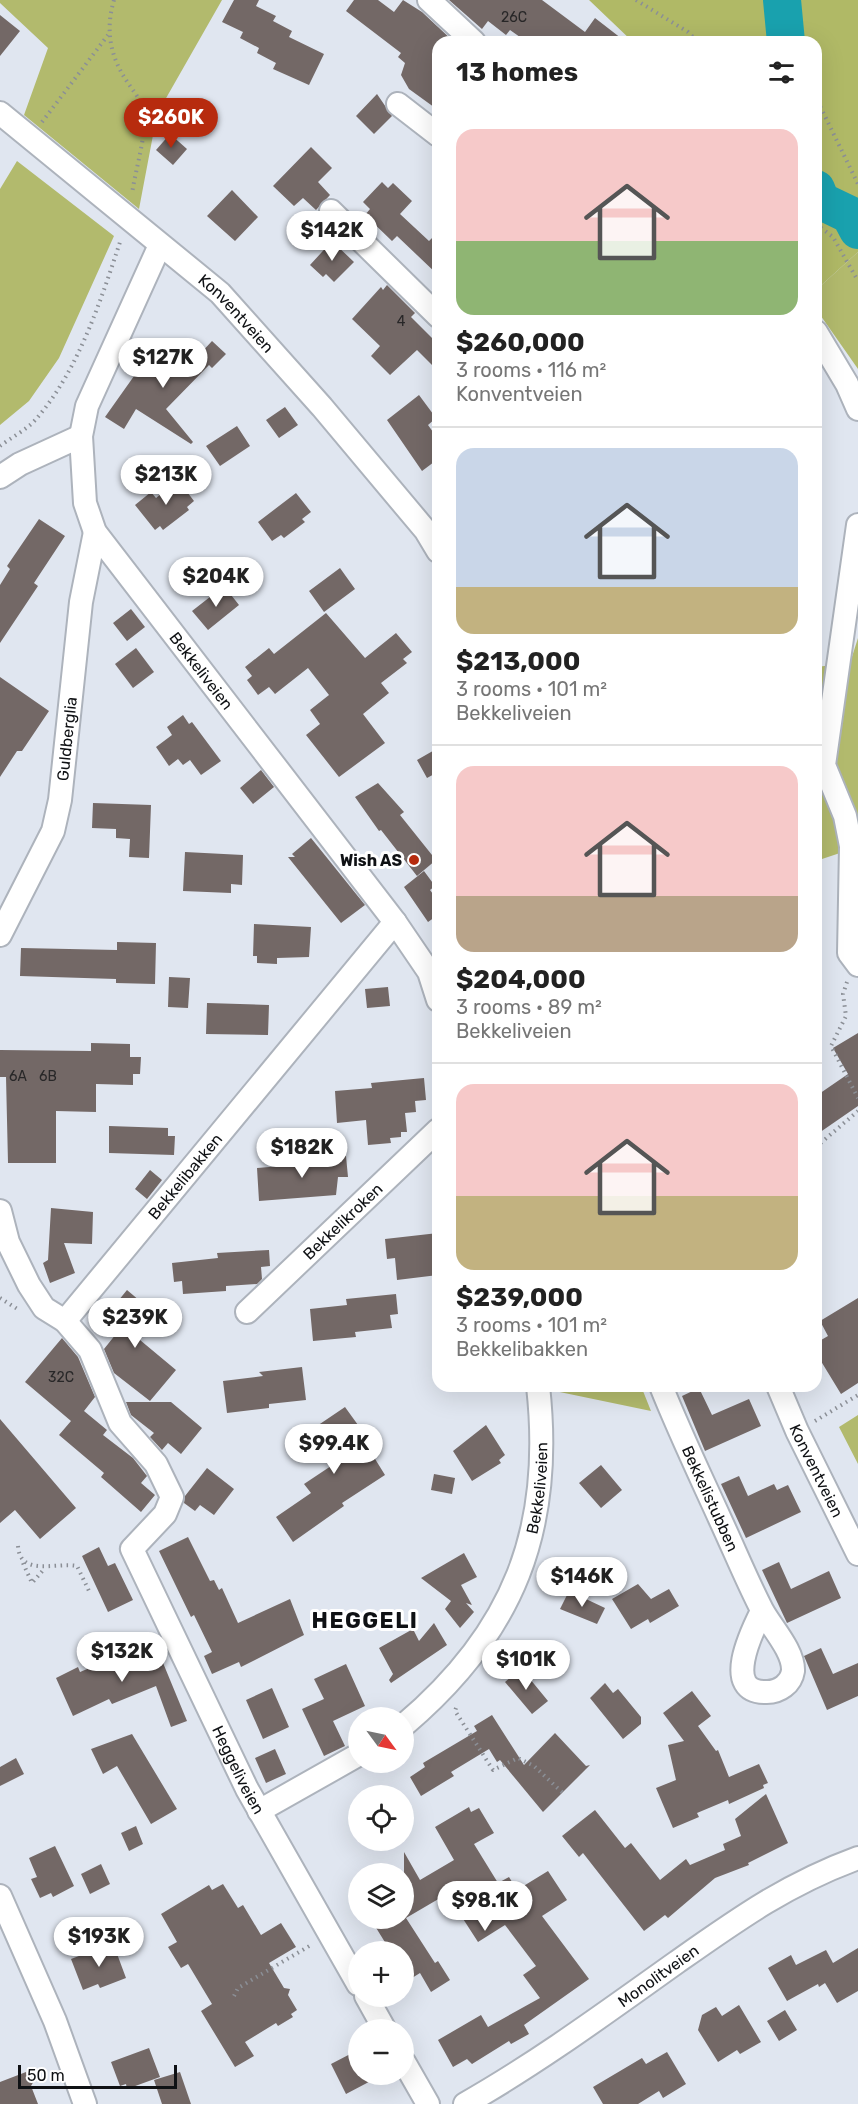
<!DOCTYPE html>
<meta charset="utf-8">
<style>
:root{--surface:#fff;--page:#f6f6f6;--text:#222;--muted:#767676;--line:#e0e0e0;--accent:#b72b0e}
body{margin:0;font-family:Rubik,sans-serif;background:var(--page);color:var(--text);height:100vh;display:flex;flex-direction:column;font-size:22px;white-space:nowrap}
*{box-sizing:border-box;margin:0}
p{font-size:20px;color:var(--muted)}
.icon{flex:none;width:33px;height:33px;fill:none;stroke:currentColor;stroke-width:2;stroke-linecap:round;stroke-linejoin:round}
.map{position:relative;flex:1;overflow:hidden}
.side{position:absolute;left:432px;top:36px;width:390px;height:1356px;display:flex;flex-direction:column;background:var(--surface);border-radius:18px;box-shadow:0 6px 24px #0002}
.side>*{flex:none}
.needle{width:39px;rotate:123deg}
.buttons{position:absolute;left:348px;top:1707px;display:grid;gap:12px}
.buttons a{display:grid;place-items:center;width:66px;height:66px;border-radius:50%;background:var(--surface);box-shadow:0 6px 24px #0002;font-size:30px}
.scale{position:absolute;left:18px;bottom:15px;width:159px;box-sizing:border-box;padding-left:6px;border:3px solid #0f1114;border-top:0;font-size:16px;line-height:21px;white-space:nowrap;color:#0f1114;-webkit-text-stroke:4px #fff;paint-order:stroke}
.price{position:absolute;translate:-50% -51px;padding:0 14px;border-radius:21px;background:#fff;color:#222;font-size:20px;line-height:39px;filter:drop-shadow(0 2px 3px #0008)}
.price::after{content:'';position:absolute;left:50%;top:36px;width:18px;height:14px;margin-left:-9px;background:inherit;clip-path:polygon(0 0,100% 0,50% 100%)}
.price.selected{background:var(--accent);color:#fff}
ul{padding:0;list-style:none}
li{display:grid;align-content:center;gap:12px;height:318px;padding:0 24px}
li+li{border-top:2px solid var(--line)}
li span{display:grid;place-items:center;height:186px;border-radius:18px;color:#555}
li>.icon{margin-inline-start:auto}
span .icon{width:108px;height:108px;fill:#fffc;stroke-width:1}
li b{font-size:26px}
h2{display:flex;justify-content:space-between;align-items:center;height:72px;padding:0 24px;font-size:26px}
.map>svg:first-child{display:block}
</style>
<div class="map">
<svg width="858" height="2104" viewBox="0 0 858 2104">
<rect width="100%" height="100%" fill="#e0e6f0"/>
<path fill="#b2ba6d" d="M 0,0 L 222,0 L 157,114 L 139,209 L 24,115 L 48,48 L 0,3 Z
M 17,161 L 114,236 L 59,358 L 29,401 L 0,425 L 0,189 Z
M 858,252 L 858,369 L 816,309 L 816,290 Z
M 858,638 L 858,847 L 816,861 L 816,667 L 850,663 Z
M 549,1386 L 641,1386 L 651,1411 L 550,1390 Z
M 858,1415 L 858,1464 L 839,1427 Z"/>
<path fill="#b0b966" d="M 589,0 L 858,0 L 858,252 L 816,290 L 816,42 L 633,42 Z"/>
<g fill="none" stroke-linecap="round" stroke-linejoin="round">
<path stroke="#19a1ae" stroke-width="38" d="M 782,0 L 786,42
M 816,189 L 821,201 L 850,215 L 858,230"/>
</g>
<path fill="#736866" d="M 234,0 L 259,0 L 256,6 L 276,16 L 273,21 L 292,31 L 289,37 L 324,54 L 309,85 L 273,69 L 276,63 L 257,53 L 259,48 L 240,38 L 243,32 L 222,22 Z
M 354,0 L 378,0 L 394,12 L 403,0 L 422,12 L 453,41 L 438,42 L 438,110 L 409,89 L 401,75 L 405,63 L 398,57 L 401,53 L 346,11 Z
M 449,0 L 542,0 L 585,32 L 595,18 L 626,42 L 527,42 L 510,30 L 506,35 L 488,21 L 482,29 Z
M 0,15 L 20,31 L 0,56 Z
M 377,94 L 392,116 L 374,134 L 356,116 Z
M 170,134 L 187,149 L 173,165 L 156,150 Z
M 311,147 L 332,168 L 318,182 L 330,195 L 316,210 L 303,198 L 294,206 L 273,186 Z
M 382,182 L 388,188 L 393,183 L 412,201 L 400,214 L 429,241 L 438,232 L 438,275 L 397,236 L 392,241 L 365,215 L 370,209 L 363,202 Z
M 232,190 L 258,217 L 235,241 L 207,216 Z
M 332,241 L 354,262 L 334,282 L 326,274 L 323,277 L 310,265 Z
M 387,285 L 415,313 L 411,317 L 438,344 L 438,371 L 417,350 L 390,375 L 371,356 L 380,346 L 352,319 L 381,287 L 383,290 Z
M 212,341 L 226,354 L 212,368 L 209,365 L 166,409 L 193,442 L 191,444 L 136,409 L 124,429 L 105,417 L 139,369 L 152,377 L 173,352 L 180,359 L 193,347 L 200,354 Z
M 419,395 L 436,418 L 428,425 L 438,439 L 438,459 L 422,471 L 387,420 Z
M 285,407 L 298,425 L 279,438 L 266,420 Z
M 237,426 L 250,446 L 220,466 L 206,446 Z
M 178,480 L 194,501 L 187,507 L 189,510 L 163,530 L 160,526 L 155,530 L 135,505 L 151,492 L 156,498 Z
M 296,493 L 311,512 L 302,519 L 305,522 L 284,538 L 281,535 L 272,541 L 258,522 Z
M 39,519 L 65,536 L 34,583 L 38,586 L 0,643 L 0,585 L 10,569 L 7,566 Z
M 340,568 L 355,589 L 324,612 L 309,591 Z
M 224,586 L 239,605 L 208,630 L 192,611 Z
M 131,609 L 145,627 L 127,641 L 113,623 Z
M 326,613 L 365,658 L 396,633 L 412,652 L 403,659 L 407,663 L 381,683 L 389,693 L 363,714 L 385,743 L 339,777 L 306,735 L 320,724 L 310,710 L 329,695 L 308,668 L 275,694 L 269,687 L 258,695 L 247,680 L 252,676 L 245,667 L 269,648 L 274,654 Z
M 136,648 L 154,672 L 133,688 L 115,664 Z
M 0,677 L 49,711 L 22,751 L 17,751 L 0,777 Z
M 183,715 L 189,724 L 192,722 L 221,761 L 201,775 L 190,760 L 183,765 L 178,759 L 169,766 L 156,747 L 172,735 L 167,727 Z
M 438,748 L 438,772 L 427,778 L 417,760 Z
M 261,770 L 274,787 L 253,804 L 240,788 Z
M 378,783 L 404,812 L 400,815 L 436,860 L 417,876 L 381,830 L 379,831 L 355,797 Z
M 93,803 L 151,805 L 149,858 L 129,857 L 130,839 L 116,838 L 116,829 L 92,828 Z
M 311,838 L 365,905 L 341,923 L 288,857 L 295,857 L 292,854 Z
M 185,852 L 243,855 L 242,885 L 231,884 L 231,893 L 183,891 Z
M 424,871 L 435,886 L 430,890 L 438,901 L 438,915 L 428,922 L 404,887 Z
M 254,924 L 311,927 L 309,957 L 277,958 L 277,964 L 257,963 L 257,956 L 253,956 Z
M 117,942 L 156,943 L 155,984 L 116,983 L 116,979 L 20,976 L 21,948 L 117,950 Z
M 169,977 L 190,978 L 188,1008 L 168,1007 Z
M 388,987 L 390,1006 L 367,1008 L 365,989 Z
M 207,1003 L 269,1005 L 268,1035 L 206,1034 Z
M 858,1033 L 858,1106 L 816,1135 L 816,1096 L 848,1074 L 833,1048 Z
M 91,1043 L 130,1044 L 130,1057 L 141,1057 L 140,1074 L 133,1074 L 133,1085 L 96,1084 L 96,1112 L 56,1111 L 56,1163 L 8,1163 L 6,1077 L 0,1077 L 0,1050 L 91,1051 Z
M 424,1078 L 426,1100 L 415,1101 L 416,1112 L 405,1113 L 407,1132 L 401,1132 L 401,1137 L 390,1138 L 391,1143 L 368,1145 L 366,1120 L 337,1123 L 335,1091 L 372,1088 L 371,1083 Z
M 109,1126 L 168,1128 L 168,1136 L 175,1136 L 174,1155 L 109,1153 Z
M 346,1156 L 348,1177 L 338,1177 L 336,1195 L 259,1201 L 257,1168 L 294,1165 L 293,1160 Z
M 150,1170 L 162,1180 L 147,1199 L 135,1189 Z
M 51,1208 L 93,1212 L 92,1244 L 64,1243 L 75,1273 L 50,1283 L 43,1263 L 48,1260 Z
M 438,1233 L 438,1275 L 397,1280 L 395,1258 L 387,1259 L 385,1239 Z
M 269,1250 L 270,1266 L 261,1267 L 262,1279 L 257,1284 L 226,1286 L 226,1291 L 183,1294 L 182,1281 L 174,1282 L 172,1263 L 218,1258 L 217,1253 Z
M 127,1290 L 153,1312 L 134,1335 L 176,1370 L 150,1401 L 114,1373 L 104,1349 L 116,1334 L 109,1328 L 113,1324 L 105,1317 Z
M 396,1294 L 398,1314 L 390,1315 L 392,1328 L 355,1332 L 356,1337 L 313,1341 L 310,1309 L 347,1305 L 346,1299 Z
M 858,1298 L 858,1383 L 841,1394 L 816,1353 L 816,1343 L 828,1336 L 820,1321 Z
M 62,1338 L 78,1357 L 95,1397 L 84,1411 L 107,1430 L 103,1435 L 133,1458 L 147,1476 L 141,1483 L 155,1495 L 141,1512 L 101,1477 L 104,1473 L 59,1435 L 71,1421 L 25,1382 Z
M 302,1367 L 306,1400 L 269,1404 L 269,1408 L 227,1413 L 223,1381 L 263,1376 L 259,1372 Z
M 699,1388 L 712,1415 L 749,1399 L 761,1426 L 705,1451 L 682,1396 Z
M 126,1402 L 171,1402 L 202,1428 L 181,1454 L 168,1443 L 162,1450 L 150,1437 L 154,1433 L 131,1415 Z
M 345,1407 L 371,1443 L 367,1446 L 385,1475 L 342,1503 L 344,1506 L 293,1542 L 276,1517 L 311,1493 L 304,1484 L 334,1464 L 311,1430 Z
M 0,1419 L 76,1508 L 40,1539 L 15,1510 L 0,1523 Z
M 486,1425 L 505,1455 L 499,1460 L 501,1463 L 472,1481 L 453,1451 Z
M 601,1465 L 622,1490 L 601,1508 L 579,1483 Z
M 207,1468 L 234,1489 L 214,1515 L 200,1505 L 195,1511 L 184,1503 L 185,1496 Z
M 434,1474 L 455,1478 L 452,1494 L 431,1490 Z
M 739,1476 L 748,1496 L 774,1484 L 777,1490 L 788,1485 L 801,1512 L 746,1538 L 721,1484 Z
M 188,1537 L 210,1581 L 214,1580 L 219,1590 L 222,1588 L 238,1623 L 290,1599 L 304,1635 L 241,1667 L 239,1662 L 212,1674 L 204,1656 L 212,1652 L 194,1615 L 191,1617 L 159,1551 Z
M 99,1547 L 108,1566 L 115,1563 L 133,1600 L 108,1612 L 82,1556 Z
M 464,1553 L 477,1577 L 461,1585 L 472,1605 L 466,1603 L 474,1612 L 460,1628 L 445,1609 L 451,1601 L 421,1578 Z
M 779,1562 L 791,1589 L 829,1571 L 841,1598 L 787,1623 L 762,1570 Z
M 638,1584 L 651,1599 L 669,1589 L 679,1606 L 650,1623 L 648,1619 L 631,1629 L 612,1599 Z
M 569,1591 L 605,1608 L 597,1624 L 560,1609 Z
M 434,1623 L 447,1645 L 391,1683 L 389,1680 L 393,1674 L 379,1648 L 413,1629 L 419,1641 Z
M 154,1641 L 187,1721 L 171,1727 L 156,1686 L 112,1704 L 109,1699 L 73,1716 L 56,1678 L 78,1667 L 80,1672 Z
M 821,1648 L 833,1674 L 858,1663 L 858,1696 L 827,1710 L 804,1656 Z
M 346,1664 L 365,1706 L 333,1721 L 345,1746 L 324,1756 L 302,1709 L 324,1699 L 314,1679 Z
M 521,1668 L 548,1701 L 532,1714 L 505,1682 Z
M 605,1683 L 613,1693 L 618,1689 L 641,1717 L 641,1724 L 623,1739 L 590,1698 Z
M 272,1688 L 289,1727 L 263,1739 L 246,1700 Z
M 692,1691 L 711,1716 L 698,1726 L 716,1751 L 718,1750 L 729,1777 L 759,1764 L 768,1783 L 763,1785 L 764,1788 L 729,1804 L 728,1800 L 697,1813 L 699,1817 L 673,1828 L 656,1788 L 676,1780 L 668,1745 L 684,1741 L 663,1713 Z
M 492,1715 L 524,1765 L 555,1733 L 586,1766 L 590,1765 L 543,1812 L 500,1760 L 497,1762 L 489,1749 L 451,1772 L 454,1776 L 421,1796 L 410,1777 L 425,1767 L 423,1763 L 477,1731 L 474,1726 Z
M 132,1734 L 177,1809 L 151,1824 L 117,1766 L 103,1774 L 91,1749 Z
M 275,1749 L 286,1774 L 266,1783 L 255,1758 Z
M 16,1758 L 24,1774 L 0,1786 L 0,1767 Z
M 766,1794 L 788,1843 L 748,1863 L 749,1865 L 715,1878 L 668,1918 L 665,1915 L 644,1931 L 583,1853 L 579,1857 L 562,1836 L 595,1810 L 625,1848 L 631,1843 L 660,1880 L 686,1859 L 690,1865 L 725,1850 L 723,1844 L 741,1836 L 735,1819 Z
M 469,1807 L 471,1812 L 479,1808 L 494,1833 L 474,1844 L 498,1883 L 509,1877 L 517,1890 L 548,1871 L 567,1900 L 542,1916 L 589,1979 L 524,2025 L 529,2034 L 511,2044 L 509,2041 L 472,2064 L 467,2059 L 453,2067 L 438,2040 L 481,2015 L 488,2027 L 540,1998 L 523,1975 L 536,1966 L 505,1925 L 478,1942 L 447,1894 L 406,1918 L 435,1963 L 438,1961 L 450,1980 L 431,1992 L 420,1973 L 404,1983 L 404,1952 L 391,1952 L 370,1918 L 404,1918 L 404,1852 L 420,1880 L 454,1860 L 435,1827 Z
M 136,1826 L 143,1844 L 129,1851 L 121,1833 Z
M 55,1846 L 74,1886 L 53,1897 L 51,1893 L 40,1898 L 31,1879 L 37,1877 L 29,1858 Z
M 101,1864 L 110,1884 L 90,1894 L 81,1874 Z
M 223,1884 L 238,1908 L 243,1905 L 261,1935 L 281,1923 L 296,1947 L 269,1963 L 284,1988 L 290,1989 L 288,1995 L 297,2010 L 291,2014 L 293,2017 L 278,2026 L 276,2023 L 245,2042 L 254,2056 L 235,2067 L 201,2011 L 212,2004 L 188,1964 L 181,1968 L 168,1947 L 177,1942 L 161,1914 L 209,1885 L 212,1890 Z
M 113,1943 L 126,1978 L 100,1988 L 98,1984 L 83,1990 L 71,1959 Z
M 858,1948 L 858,1991 L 837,2003 L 825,1983 L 819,1987 L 818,1984 L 787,2001 L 768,1968 L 791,1955 L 796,1965 L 826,1950 L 833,1963 Z
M 739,2005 L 761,2042 L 740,2054 L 737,2050 L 718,2062 L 698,2030 L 702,2015 L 716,2007 L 722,2016 Z
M 785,2010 L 797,2030 L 779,2041 L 767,2021 Z
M 149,2048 L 160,2077 L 127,2089 L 126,2084 L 120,2086 L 111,2062 Z
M 358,2050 L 358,2074 L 384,2074 L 346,2094 L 331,2064 Z
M 667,2052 L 686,2084 L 663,2098 L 659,2091 L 638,2104 L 603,2104 L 593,2087 L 642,2058 L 646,2064 Z
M 26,2072 L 27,2076 L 35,2079 L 31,2086 L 38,2104 L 0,2104 L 0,2082 Z
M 180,2072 L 191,2104 L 162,2104 L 154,2080 Z"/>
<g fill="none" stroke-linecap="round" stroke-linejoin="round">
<g stroke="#adb3bc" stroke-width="26">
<g id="minor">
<path d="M 429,0 L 474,42"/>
<path d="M 398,104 L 438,135"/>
<path id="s1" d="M 0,113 L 220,293 L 322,407 L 426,531 L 438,551"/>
<path d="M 331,211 L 438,316"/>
<path id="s2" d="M 160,245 L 87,406 L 81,436 L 85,503 L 95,532 L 395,922 L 429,972 L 438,1000"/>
<path d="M 816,332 L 847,384 L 858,409"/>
<path d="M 0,477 L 20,464 L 81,436"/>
<path d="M 858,525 L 824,765 L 845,816 L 851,846 L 849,953 L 858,965"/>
<path id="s3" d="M 0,935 L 53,831 L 60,800 L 81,602 L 95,532"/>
<path id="s4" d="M 0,1211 L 8,1242 L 29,1285 L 44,1308 L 65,1321 L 90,1350 L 120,1423 L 156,1464 L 172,1497 L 165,1514 L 132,1549 L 247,1789 L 358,1984"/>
<path id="s5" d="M 247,1312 L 438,1130"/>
<path id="s6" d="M 65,1321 L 395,922"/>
<path id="s7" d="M 661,1386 C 679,1431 700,1475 720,1519 C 734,1549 747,1581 762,1610 C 771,1627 794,1651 793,1671 C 791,1684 779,1692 767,1692 C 720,1694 753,1629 762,1611"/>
<path id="s8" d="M 778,1386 L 797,1431 L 858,1554"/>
<path id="s9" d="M 404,1725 C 514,1632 554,1529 538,1386"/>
<path d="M 259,1811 L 358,1755"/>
<path d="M 0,1896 L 55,2021 L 85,2104"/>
<path d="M 366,1996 L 385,2030"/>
<path d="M 404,2062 L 428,2104"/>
<path id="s10" d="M 465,2104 C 539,2062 608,2011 677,1962 C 738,1919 787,1884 858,1858"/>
</g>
</g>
<path stroke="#8b8f96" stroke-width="4" stroke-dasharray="1.5 4.5" stroke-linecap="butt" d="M 114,0 C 105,30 110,57 128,83 C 134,92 142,101 144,112 C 147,134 135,171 132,194
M 636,0 L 688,32 L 698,42
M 816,104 L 819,104 L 858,184
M 42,122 L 108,35
M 816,224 L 833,237 L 858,281
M 0,446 C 12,437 28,429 37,418 C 79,369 101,300 121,239
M 847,982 L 843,994 L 846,1016 L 831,1046 L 858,1098
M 816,1147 L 858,1111
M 0,1298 L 19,1310
M 815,1421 L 858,1395
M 18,1546 C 20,1577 56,1562 77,1566 L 90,1593
M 23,1563 L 32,1583 L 45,1568
M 456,1708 L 455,1711 L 493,1770 L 518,1758 L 534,1766 L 565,1795
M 234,1996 L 238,1988 L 311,1945"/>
<use href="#minor" stroke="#fff" stroke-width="22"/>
</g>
<circle fill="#b72b0e" stroke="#fff" stroke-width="2" cx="414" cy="860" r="6"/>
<g text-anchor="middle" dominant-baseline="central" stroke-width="6" stroke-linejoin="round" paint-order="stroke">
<g font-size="14" fill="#282728">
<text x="514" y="17">26C</text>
<text x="401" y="321">4</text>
<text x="18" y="1076">6A</text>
<text x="48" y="1076">6B</text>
<text x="61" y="1377">32C</text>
</g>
<g font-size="16" fill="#0f1114" stroke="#fff">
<text stroke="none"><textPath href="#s1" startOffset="310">Konventveien</textPath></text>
<text stroke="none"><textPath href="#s2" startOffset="480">Bekkeliveien</textPath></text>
<text stroke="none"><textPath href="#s3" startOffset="210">Guldberglia</textPath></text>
<text stroke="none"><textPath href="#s6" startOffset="188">Bekkelibakken</textPath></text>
<text stroke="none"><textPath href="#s5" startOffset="132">Bekkelikroken</textPath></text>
<text stroke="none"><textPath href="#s8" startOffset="93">Konventveien</textPath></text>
<text stroke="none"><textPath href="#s9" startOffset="280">Bekkeliveien</textPath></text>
<text stroke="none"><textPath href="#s7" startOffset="123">Bekkelistubben</textPath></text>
<text stroke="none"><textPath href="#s4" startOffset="652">Heggeliveien</textPath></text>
<text stroke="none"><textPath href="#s10" startOffset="232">Monolitveien</textPath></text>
</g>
<g font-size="16" font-weight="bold" fill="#0f1114" stroke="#fff" text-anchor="end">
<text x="402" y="860">Wish AS</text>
</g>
<g font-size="22" font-weight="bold" letter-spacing="1.5" fill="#0f1114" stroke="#fff">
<text x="365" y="1620">HEGGELI</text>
</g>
</g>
</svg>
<div class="buttons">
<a><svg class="needle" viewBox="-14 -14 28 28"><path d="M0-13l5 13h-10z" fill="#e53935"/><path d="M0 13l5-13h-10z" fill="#767676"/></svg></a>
<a><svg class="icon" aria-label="locate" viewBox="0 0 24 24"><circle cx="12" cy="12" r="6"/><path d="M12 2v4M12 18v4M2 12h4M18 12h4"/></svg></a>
<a><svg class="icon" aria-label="layers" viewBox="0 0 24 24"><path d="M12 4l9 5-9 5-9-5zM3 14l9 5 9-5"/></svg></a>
<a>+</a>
<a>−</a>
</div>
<div class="scale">50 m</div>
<b class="price selected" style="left:171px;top:149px">$260K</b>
<b class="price" style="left:332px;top:262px">$142K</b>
<b class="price" style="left:163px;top:389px">$127K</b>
<b class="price" style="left:166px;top:506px">$213K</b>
<b class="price" style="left:216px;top:608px">$204K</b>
<b class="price" style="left:302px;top:1179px">$182K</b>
<b class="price" style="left:135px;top:1349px">$239K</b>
<b class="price" style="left:334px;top:1475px">$99.4K</b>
<b class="price" style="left:582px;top:1608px">$146K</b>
<b class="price" style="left:122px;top:1683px">$132K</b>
<b class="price" style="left:526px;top:1691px">$101K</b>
<b class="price" style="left:485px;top:1932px">$98.1K</b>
<b class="price" style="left:99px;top:1968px">$193K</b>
<section class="side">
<h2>13 homes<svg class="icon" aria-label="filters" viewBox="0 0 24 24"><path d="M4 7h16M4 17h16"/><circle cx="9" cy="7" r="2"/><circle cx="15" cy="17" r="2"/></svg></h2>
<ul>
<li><span style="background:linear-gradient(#f6c9c9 60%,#8fb573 0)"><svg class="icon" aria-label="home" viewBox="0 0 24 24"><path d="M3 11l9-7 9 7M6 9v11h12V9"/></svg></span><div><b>$260,000</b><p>3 rooms · 116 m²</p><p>Konventveien</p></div></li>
<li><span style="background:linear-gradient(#c9d6e8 75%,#c2b280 0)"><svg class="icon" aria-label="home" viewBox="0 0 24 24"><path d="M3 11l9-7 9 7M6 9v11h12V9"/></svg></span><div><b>$213,000</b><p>3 rooms · 101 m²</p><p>Bekkeliveien</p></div></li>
<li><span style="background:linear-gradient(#f6c9c9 70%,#b9a48a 0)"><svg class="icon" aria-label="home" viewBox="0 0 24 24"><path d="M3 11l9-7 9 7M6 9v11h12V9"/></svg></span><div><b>$204,000</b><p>3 rooms · 89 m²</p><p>Bekkeliveien</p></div></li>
<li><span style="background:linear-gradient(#f6c9c9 60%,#c2b280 0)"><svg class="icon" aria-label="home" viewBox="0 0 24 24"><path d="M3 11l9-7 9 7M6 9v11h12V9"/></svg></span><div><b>$239,000</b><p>3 rooms · 101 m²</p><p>Bekkelibakken</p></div></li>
</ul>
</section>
</div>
